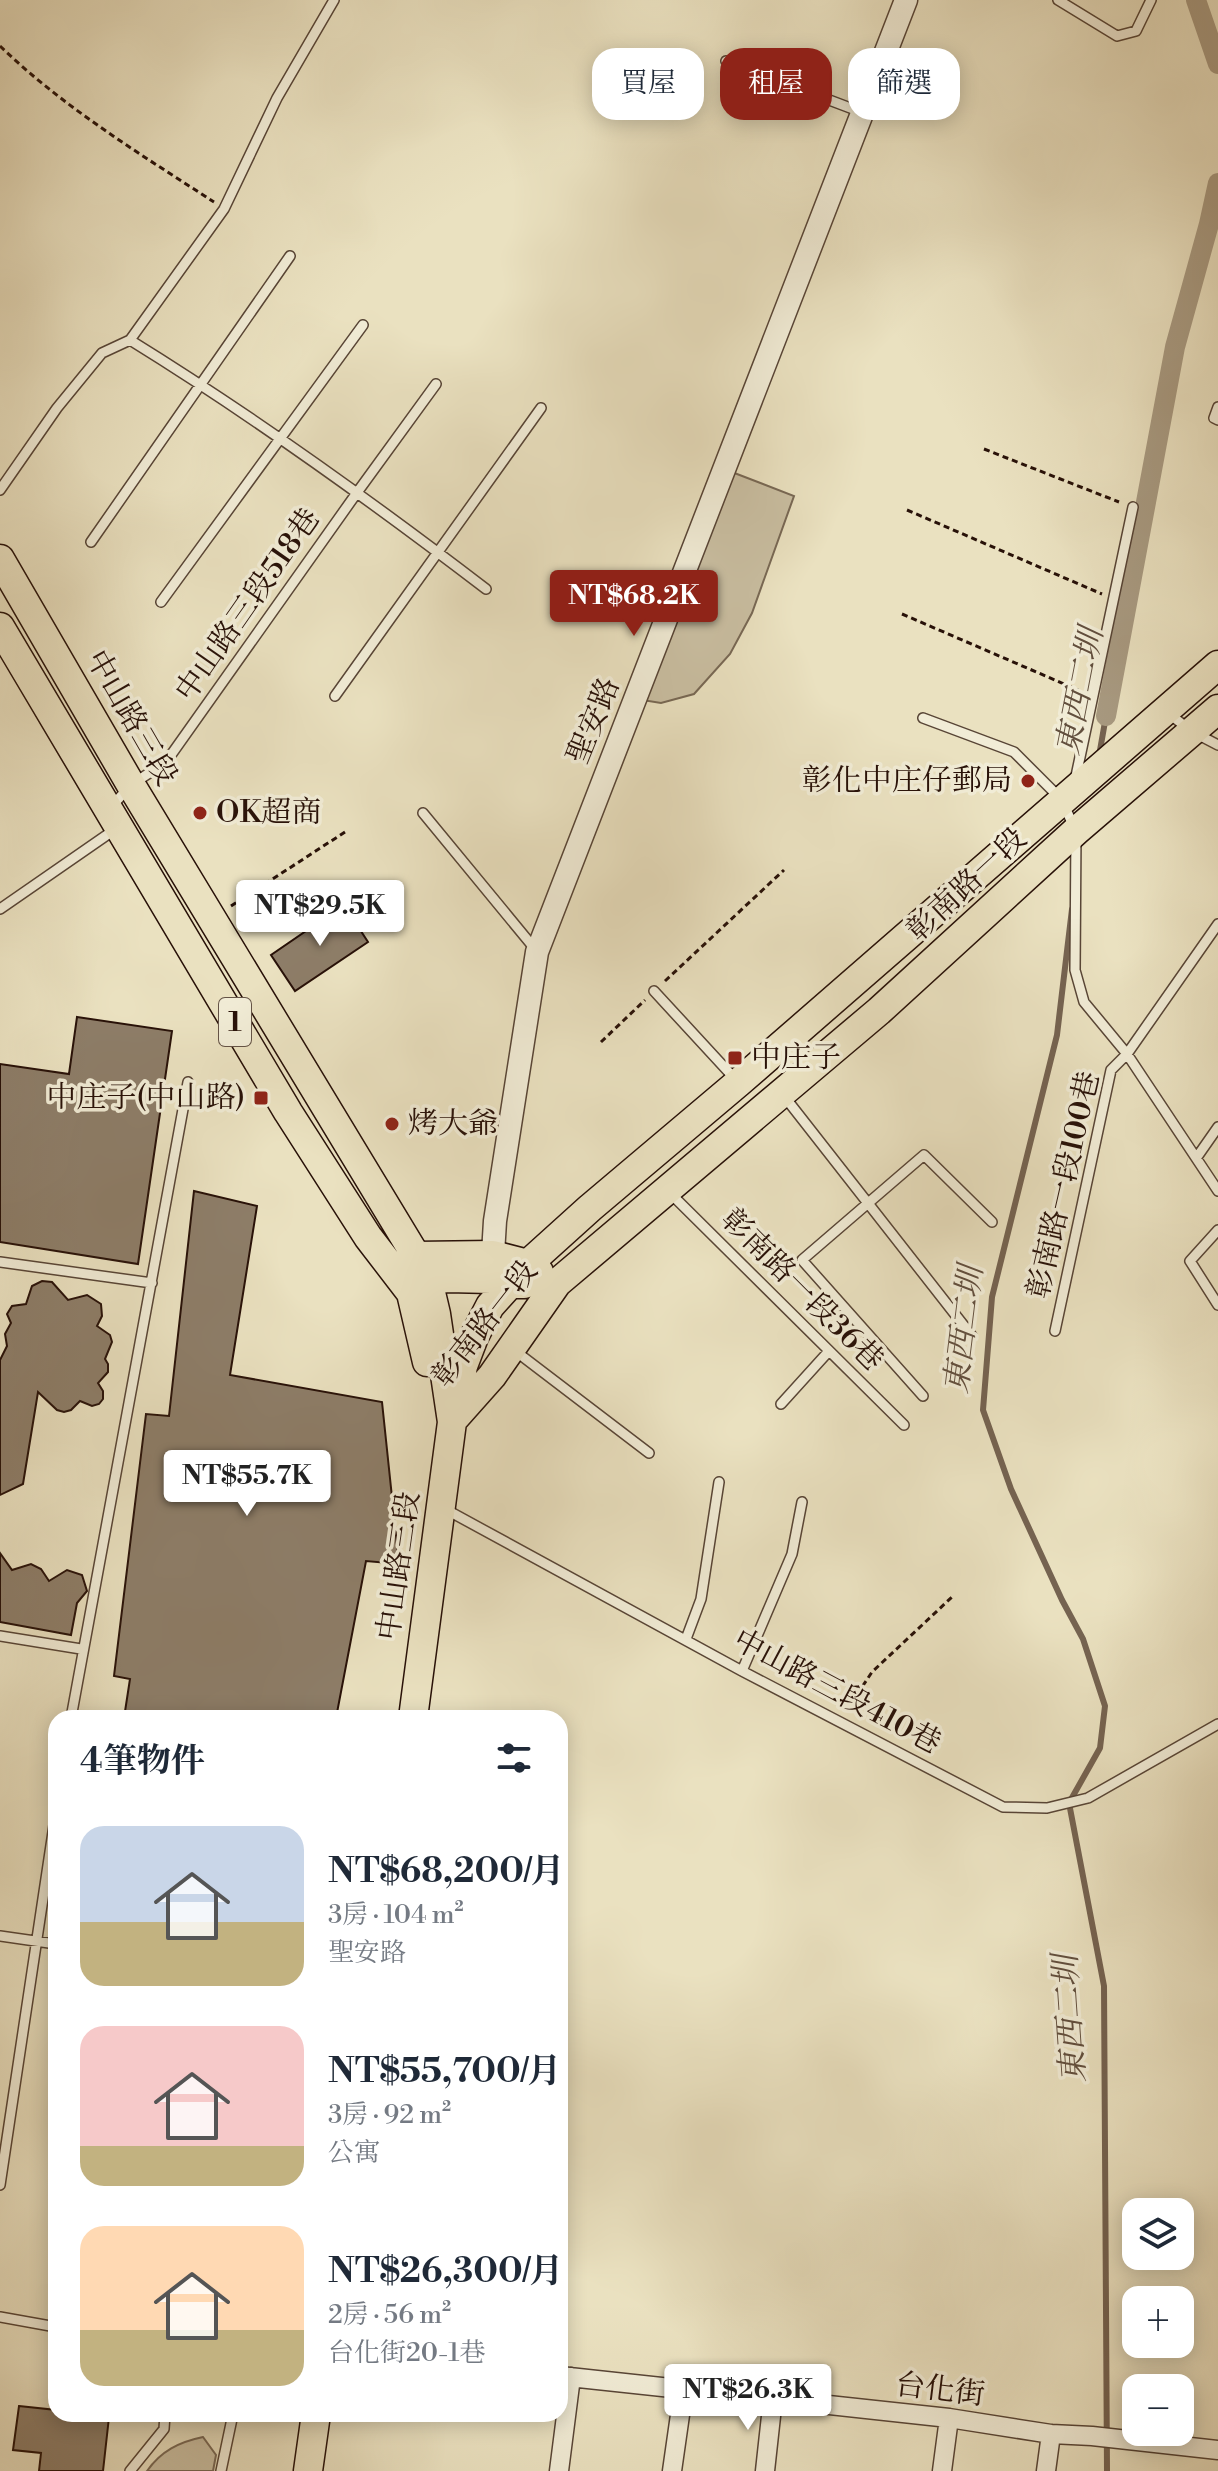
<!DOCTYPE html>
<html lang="zh-TW">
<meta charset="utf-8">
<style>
:root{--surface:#fff;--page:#f6f6f7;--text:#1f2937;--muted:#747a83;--accent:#8f2418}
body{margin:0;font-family:"Libre Bodoni","Noto Serif TC",serif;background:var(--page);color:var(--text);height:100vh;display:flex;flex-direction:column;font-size:30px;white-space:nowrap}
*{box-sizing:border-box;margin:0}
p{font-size:26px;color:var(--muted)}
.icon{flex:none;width:44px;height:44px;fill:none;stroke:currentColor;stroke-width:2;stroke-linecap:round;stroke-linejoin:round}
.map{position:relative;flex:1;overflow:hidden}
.details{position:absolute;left:48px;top:1710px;width:520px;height:712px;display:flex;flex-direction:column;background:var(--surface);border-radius:24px;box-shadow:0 4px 20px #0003}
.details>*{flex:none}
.hud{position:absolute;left:592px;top:48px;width:506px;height:72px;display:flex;gap:16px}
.fabs{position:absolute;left:1122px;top:2198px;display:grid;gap:16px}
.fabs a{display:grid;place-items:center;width:72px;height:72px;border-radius:16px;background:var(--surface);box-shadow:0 4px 20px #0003;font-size:40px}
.price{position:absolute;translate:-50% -68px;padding:0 18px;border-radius:8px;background:#fff;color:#222;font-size:26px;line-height:52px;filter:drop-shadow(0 2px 4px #0008)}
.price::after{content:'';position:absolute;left:50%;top:48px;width:24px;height:18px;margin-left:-12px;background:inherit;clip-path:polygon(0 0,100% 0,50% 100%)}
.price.on{background:var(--accent);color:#fff}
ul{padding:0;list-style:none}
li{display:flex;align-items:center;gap:24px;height:200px;padding:0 32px}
li span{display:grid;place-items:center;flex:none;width:224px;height:160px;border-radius:24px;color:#555}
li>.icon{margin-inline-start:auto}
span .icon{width:96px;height:96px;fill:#fffc;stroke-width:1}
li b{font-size:34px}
h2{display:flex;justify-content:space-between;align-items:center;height:96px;padding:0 32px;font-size:34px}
.tag{padding:0 28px;border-radius:24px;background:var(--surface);box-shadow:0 4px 20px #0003;font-size:28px;line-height:72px}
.tag.on{background:var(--accent);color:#fff}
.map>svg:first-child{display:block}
</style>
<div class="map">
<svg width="1218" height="2471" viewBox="0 0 1218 2471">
<rect width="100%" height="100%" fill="#eae1c0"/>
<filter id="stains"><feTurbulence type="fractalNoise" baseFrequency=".0025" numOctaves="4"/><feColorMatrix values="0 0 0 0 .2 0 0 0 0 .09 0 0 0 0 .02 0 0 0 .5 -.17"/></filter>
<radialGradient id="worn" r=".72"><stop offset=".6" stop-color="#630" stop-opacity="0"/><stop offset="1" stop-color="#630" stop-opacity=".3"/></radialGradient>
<path fill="#c9bea1" stroke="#786854" stroke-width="2" d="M 724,469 L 794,496 L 752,613 L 730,654 L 694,694 L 661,703 L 636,699 Z
M 203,2437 L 216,2455 L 213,2471 L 147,2471 C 161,2451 179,2442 203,2437 Z"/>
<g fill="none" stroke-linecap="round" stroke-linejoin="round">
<path stroke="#756351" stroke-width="6" d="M 1099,756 L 1106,716
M 1072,909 L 1057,1035 L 992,1297 L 983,1410 L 1011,1489 L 1062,1600 L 1083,1639 L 1105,1706 L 1100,1748 L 1069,1803 L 1104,1986 L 1107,2471"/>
<path stroke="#a89a81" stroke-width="20" d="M 1196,0 L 1218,64
M 1106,716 L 1175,347 L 1209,224 L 1218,183"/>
</g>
<path fill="#8d7d68" stroke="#281108" stroke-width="2" d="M 344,905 L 368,942 L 295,991 L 271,955 Z
M 77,1017 L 172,1031 L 138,1264 L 0,1242 L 0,1064 L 69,1074 Z
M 194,1191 L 257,1206 L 230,1375 L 382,1402 L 399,1564 L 366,1561 L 336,1718 L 124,1718 L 130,1679 L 114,1676 L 146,1414 L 169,1416 Z
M 42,1281 L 52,1282 L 68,1300 L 87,1295 L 101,1304 L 102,1316 L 97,1326 L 110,1335 L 112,1342 L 105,1359 L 108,1364 L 108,1372 L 98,1383 L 103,1391 L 103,1399 L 99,1404 L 92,1406 L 80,1401 L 71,1410 L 64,1412 L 57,1410 L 38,1392 L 23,1484 L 0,1495 L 0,1360 L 7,1346 L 5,1334 L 11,1323 L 7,1314 L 12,1306 L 26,1304 L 32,1286 Z
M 0,1553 L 12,1570 L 31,1564 L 41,1569 L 49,1581 L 67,1570 L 82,1575 L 87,1591 L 77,1603 L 71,1635 L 0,1622 Z
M 19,2406 L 56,2410 L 56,2414 L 109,2417 L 103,2471 L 39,2471 L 41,2453 L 13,2450 Z"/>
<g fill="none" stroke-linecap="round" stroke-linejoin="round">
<g stroke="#584536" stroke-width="12">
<path id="service" d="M 1058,0 L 1117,36 L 1136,31 L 1151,0
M 726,61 L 861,112
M 130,340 C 253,416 371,501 486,589
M 1218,407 L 1214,418 L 1218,420
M 0,490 L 57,408 L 102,353 L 130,340 L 224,209 L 277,98 L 334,0
M 91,542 L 290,256
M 161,602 L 363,325
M 335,696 L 541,408
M 1167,712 L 1191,731 L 1218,745
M 923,718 L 1014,752 L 1061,799 L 1076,831 L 1075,970 L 1084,1002 L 1127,1054 L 1218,1191
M 1076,776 L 1133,507
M 112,806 L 131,785 L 166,762 L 356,494 L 436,384
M 423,813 L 535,949
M 0,909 L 117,828
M 654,991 L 736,1080
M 784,1096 L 972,1336
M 1197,1157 L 1218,1127
M 668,1191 L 904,1425
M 1218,1230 L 1190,1261 L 1218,1305
M 0,1262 L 152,1283
M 1055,1331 L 1111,1070 L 1127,1054 L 1218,924
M 514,1350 L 649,1453
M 923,1396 L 802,1260 L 924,1155 L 992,1222
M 781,1404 L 829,1351
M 445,1509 L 742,1671 L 1003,1807 L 1047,1808 L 1088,1798 L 1218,1724
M 0,1636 L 81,1649
M 686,1639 L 701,1599 L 719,1482
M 742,1671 L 792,1554 L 802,1502
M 71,1718 L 188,1082
M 0,1936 L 56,1944
M 0,2185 L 56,1812
M 0,2317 L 56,2327
M 130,2471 L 164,2429 L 165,2414
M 221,2471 L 233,2414"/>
</g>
<g stroke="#584536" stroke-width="21">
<path id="minor" d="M 560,2376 L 949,2418 L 1051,2434 L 1092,2436 L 1218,2450
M 559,2471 L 571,2377
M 672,2471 L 684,2387
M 765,2471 L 773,2398
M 942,2471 L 949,2418
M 1046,2471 L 1051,2434"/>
</g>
<g stroke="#584536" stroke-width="25">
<path id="tertiary" d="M 492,1270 L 495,1221 L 537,952 L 906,0"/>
</g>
<g stroke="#281108" stroke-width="31">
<path id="primary" d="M 0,559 L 131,785 L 416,1256 L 428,1280 L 436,1314 L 452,1422 L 413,1718
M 0,627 L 288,1112 L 368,1237 L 411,1293 L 427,1362
M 403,1264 L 416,1256 L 493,1255 L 528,1264 L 539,1272
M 414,1291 L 428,1280 L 448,1278 L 491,1279 L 510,1284 L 524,1284
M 456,1402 L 463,1366 L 474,1337 L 490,1306 L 528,1264 L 590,1208 L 738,1083 L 1218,665
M 452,1421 L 492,1376 L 557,1283 L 879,1011 L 1076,831 L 1218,709
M 308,2471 L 316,2414"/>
</g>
<path stroke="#281108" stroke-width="3" stroke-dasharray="6 4" stroke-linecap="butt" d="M 0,46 C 63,107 140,154 214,202
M 984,449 L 1119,502
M 907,510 L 1102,594
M 902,614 L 1078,690
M 231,906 L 345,832
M 665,981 L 784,870
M 601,1042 L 645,1000
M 846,1711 L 872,1672 L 952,1597"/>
<use href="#service" stroke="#f1ecd6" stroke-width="9"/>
<use href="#minor" stroke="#f1ecd6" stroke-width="18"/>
<use href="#tertiary" stroke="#f1ecd6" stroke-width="22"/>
<use href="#primary" stroke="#eae1c0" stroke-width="28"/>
</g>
<g fill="#8f2418" stroke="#f1ecd6" stroke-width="3">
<circle cx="1028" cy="781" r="8"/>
<circle cx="200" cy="813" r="8"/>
<rect x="727" y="1050" width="16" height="16" rx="4"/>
<rect x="253" y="1090" width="16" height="16" rx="4"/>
<circle cx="392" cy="1124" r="8"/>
</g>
<g text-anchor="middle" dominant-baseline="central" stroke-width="7" stroke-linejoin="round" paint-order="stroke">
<rect fill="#f1ecd6" stroke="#645346" stroke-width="2" x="219" y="998" width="32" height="48" rx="6"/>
<g font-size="28" font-weight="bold" fill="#281108">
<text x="235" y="1022">1</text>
</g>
<g font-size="30" fill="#281108" stroke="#f1ecd6">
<text transform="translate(248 605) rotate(-55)">中山路三段518巷</text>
<text transform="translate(131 718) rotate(60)">中山路三段</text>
<text transform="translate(594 721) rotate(-68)">聖安路</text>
<text transform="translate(967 885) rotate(-43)">彰南路一段</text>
<text transform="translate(1064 1185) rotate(-77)">彰南路一段100巷</text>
<text transform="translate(802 1290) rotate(45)">彰南路一段36巷</text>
<text transform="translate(485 1324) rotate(-52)">彰南路一段</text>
<text transform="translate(399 1566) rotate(-82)">中山路三段</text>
<text transform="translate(837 1692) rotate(28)">中山路三段410巷</text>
<text transform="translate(940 2390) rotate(7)">台化街</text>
</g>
<g font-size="30" fill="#281108" stroke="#f1ecd6" text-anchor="start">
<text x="1012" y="781" text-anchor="end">彰化中庄仔郵局</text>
<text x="216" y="813">OK超商</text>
<text x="751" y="1058">中庄子</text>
<text x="245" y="1098" text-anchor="end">中庄子(中山路)</text>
<text x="408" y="1124">烤大爺</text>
</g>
<g font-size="32" font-style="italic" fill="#624f3e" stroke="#f1ecd6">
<text transform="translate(1080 692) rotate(-79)">東西二圳</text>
<text transform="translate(964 1330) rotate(-83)">東西二圳</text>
<text transform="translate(1070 2019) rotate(-94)">東西二圳</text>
</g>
</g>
<rect width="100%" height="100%" filter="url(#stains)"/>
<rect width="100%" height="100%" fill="url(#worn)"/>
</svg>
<div class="fabs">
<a><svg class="icon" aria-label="layers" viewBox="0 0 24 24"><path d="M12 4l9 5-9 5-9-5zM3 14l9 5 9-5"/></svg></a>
<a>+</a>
<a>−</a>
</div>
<b class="price on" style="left:634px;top:638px">NT$68.2K</b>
<b class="price" style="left:320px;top:948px">NT$29.5K</b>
<b class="price" style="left:247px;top:1518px">NT$55.7K</b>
<b class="price" style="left:748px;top:2432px">NT$26.3K</b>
<div class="hud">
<a class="tag">買屋</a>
<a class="tag on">租屋</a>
<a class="tag">篩選</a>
</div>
<section class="details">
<h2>4筆物件<svg class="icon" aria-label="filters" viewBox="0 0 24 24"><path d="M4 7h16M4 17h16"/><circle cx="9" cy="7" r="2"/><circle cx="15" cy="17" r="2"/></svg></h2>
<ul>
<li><span style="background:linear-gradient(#c9d6e8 60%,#c2b280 0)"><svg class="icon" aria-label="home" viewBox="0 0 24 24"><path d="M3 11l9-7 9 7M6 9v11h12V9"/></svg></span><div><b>NT$68,200/月</b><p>3房 · 104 m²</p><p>聖安路</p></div></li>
<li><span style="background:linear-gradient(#f6c9c9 75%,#c2b280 0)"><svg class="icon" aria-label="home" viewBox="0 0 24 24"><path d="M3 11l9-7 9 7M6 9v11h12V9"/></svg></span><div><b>NT$55,700/月</b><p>3房 · 92 m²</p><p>公寓</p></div></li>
<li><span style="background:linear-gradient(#ffd9b3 65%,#c2b280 0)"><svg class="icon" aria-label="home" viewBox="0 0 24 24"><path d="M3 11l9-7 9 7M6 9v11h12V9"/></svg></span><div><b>NT$26,300/月</b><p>2房 · 56 m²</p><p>台化街20-1巷</p></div></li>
</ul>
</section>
</div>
